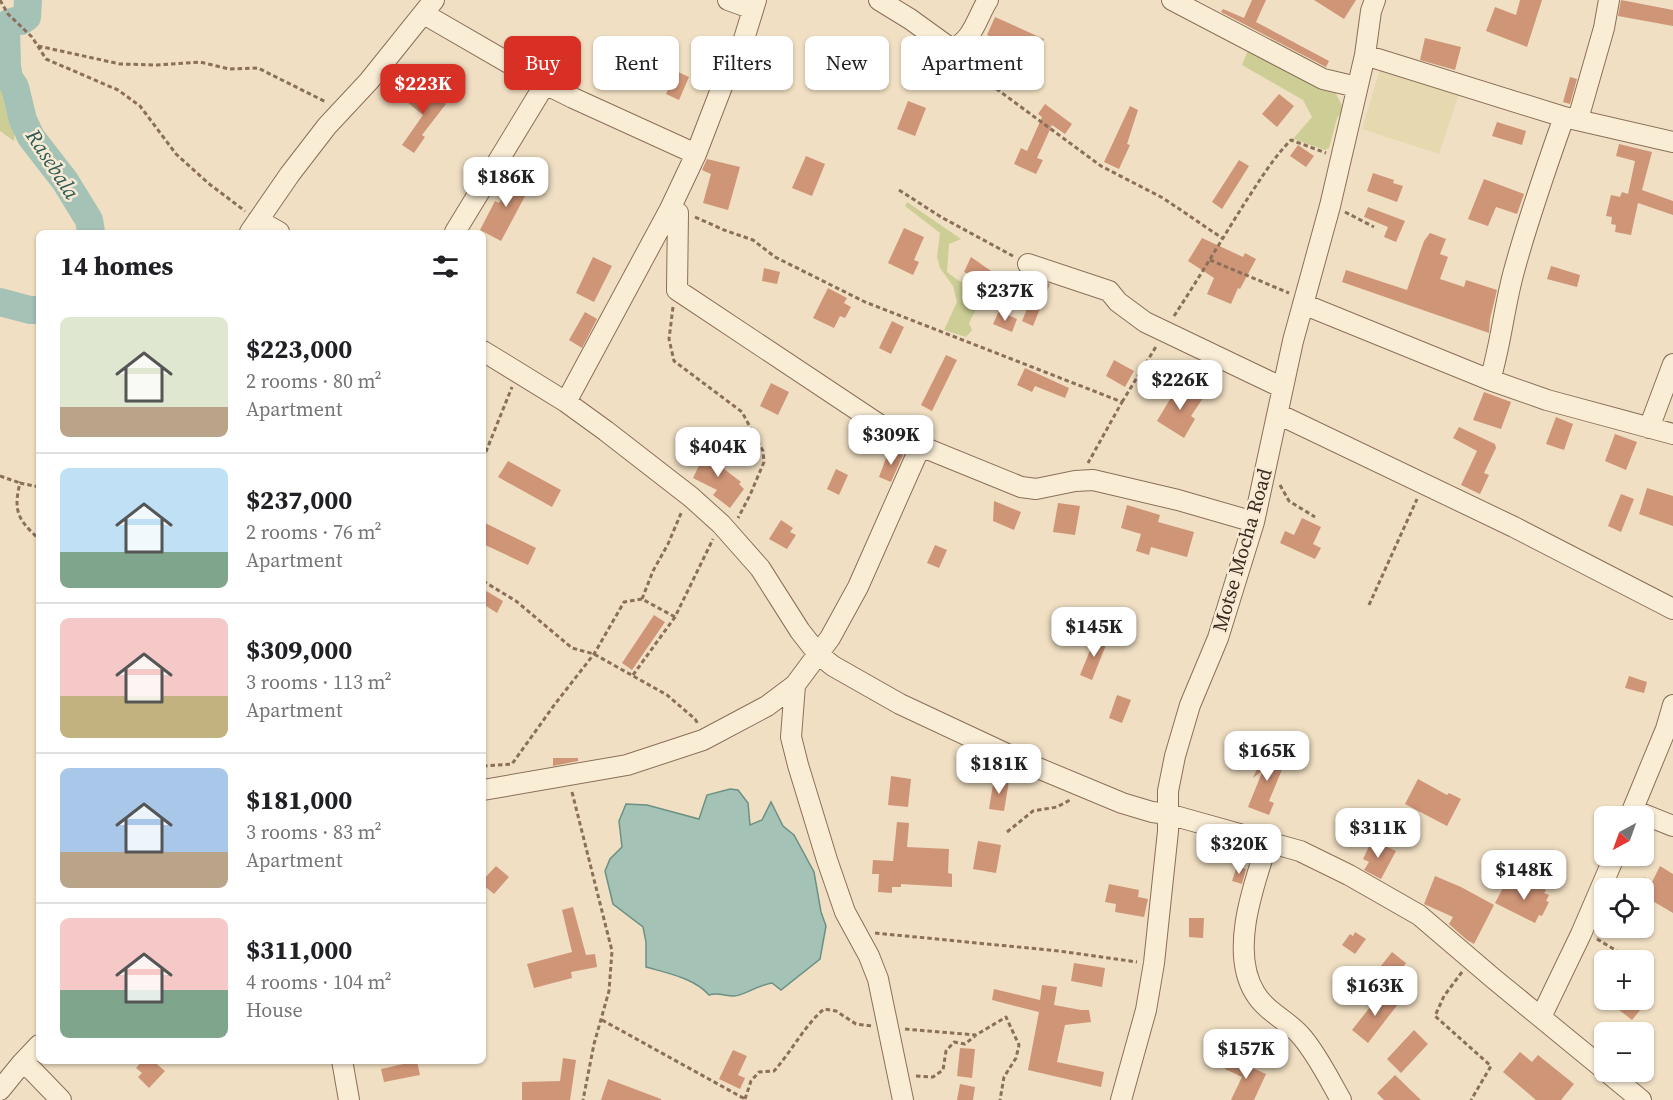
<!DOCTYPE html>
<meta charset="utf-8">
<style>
:root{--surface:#fff;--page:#f2f2f2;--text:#202124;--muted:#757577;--line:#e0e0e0;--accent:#d93025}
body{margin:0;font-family:"Source Serif 4",serif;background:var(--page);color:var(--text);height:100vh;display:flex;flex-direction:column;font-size:22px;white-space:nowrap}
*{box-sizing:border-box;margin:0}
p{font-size:20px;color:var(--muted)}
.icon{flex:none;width:33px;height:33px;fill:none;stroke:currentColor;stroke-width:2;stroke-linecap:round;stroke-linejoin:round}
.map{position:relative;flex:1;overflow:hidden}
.details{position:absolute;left:36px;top:230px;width:450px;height:834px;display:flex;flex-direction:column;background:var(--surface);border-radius:9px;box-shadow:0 2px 4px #0004}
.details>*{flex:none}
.top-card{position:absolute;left:504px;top:36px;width:570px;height:54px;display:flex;gap:12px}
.needle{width:39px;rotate:221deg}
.tools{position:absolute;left:1594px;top:806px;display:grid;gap:12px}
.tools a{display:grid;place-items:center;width:60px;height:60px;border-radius:9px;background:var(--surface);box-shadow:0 2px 4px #0004;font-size:30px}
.price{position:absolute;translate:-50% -51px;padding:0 14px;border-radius:12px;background:#fff;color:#222;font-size:20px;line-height:39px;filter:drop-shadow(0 2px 3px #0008)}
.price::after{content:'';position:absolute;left:50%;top:36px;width:18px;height:14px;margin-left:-9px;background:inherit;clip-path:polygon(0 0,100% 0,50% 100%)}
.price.on{background:var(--accent);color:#fff}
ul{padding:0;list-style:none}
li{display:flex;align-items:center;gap:18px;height:150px;padding:0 24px}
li+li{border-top:2px solid var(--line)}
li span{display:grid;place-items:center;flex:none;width:168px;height:120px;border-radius:9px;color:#555}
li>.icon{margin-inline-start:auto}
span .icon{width:72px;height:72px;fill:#fffc;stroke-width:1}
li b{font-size:26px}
h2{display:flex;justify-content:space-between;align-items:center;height:72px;padding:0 24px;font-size:26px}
.chip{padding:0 21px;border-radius:9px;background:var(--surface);box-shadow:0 2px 4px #0004;font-size:21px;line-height:54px}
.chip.on{background:var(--accent);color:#fff}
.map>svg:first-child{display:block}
</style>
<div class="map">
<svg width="1673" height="1100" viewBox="0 0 1673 1100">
<rect width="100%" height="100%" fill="#f0dfc3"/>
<path fill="#e6d9b0" d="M 1381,66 L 1461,88 L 1439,154 L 1362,129 Z"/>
<path fill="#ccce96" d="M 1249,48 L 1332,86 L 1344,109 L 1337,118 L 1329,148 L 1325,150 L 1293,139 L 1312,117 L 1303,100 L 1242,65 Z
M 0,74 L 16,101 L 14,141 L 0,131 Z
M 907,202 L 961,239 L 949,244 L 947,272 L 959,281 L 979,284 L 981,299 L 969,323 L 972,330 L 966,337 L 944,330 L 957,302 L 953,286 L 940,268 L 937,257 L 940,233 L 905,206 Z"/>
<path fill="#a5c2b7" stroke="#6b9185" stroke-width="1.5" d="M 730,789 L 738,790 L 748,803 L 750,825 L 762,820 L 771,802 L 783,826 L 794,835 L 814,872 L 821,912 L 826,926 L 820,959 L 781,990 L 772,983 C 758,985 743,996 734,996 C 725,996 718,992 709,995 C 694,978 667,973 646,967 L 646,942 L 643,927 L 613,904 L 605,871 L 610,859 L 622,847 L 619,821 L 626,804 L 647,805 L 699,819 L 707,795 Z"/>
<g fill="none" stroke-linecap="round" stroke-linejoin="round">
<path stroke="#a5c2b7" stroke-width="28" d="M 28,0 L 27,17 L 21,21 L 15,21 L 9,23 L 6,29 L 7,66 L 9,78 L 15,87 L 23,120 L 31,137 L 65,181 L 89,220 L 91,232
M 0,302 L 30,310 L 39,310"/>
</g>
<path fill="#cf9577" d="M 1252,0 L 1266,0 L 1256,22 L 1329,61 L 1326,67 L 1221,12 L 1223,9 L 1244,18 Z
M 1314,0 L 1356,0 L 1344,19 Z
M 1520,0 L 1542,0 L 1527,47 L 1486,31 L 1495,7 L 1516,15 Z
M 1621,0 L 1673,10 L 1673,26 L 1618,16 Z
M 995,17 L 1044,39 L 1037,57 L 987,35 Z
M 1425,38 L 1461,47 L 1455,70 L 1420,60 Z
M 851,41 L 869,51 L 858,74 L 856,73 L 855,75 L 843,68 L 847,58 L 843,56 Z
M 676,71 L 689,77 L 679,100 L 666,94 Z
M 1570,77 L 1577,79 L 1570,104 L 1563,102 Z
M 421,84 L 446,104 L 422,135 L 425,137 L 414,153 L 402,145 L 423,115 L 407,102 Z
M 1279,94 L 1294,106 L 1277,127 L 1262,114 Z
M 908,101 L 926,108 L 915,136 L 897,129 Z
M 1045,104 L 1072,124 L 1065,134 L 1052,125 L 1037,158 L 1043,160 L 1036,174 L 1014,164 L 1021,148 L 1027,151 L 1042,117 L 1038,114 Z
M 1130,106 L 1138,110 L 1127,144 L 1130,145 L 1119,169 L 1104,162 Z
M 1497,122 L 1526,131 L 1522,145 L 1492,136 Z
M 1619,144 L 1652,152 L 1642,190 L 1673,201 L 1673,215 L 1638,203 L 1631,235 L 1615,232 L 1616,225 L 1611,224 L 1612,217 L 1606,216 L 1611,195 L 1620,197 L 1622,192 L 1628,194 L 1635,161 L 1616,156 Z
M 1298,145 L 1314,156 L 1306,167 L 1290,156 Z
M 806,156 L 825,164 L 812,196 L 792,188 Z
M 707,159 L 740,167 L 728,210 L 703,203 L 711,174 L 702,170 Z
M 1239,160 L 1249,166 L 1222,209 L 1212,202 Z
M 515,173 L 532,183 L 501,241 L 480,230 L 495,201 L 499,203 Z
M 1373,173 L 1394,180 L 1393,183 L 1403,186 L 1397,202 L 1367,191 Z
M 1484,179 L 1524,194 L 1517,214 L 1496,207 L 1488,226 L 1468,219 Z
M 1368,207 L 1405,221 L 1396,242 L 1384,237 L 1388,227 L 1364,217 Z
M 904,228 L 924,237 L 914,260 L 919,262 L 913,275 L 888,263 Z
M 1430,233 L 1446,239 L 1440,254 L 1448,257 L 1440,279 L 1464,287 L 1466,280 L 1497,290 L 1490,319 L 1489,333 L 1342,282 L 1346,270 L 1407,290 L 1424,241 Z
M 1202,238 L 1243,257 L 1245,253 L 1256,259 L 1240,289 L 1238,288 L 1231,304 L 1207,294 L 1214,278 L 1188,261 Z
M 593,257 L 612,266 L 594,302 L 576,293 Z
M 971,257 L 1017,289 L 1014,295 L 964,272 Z
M 1551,266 L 1580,275 L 1577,287 L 1547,279 Z
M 764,268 L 780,272 L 777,284 L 762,281 Z
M 1039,280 L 1050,284 L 1033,326 L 1022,321 Z
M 828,288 L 847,298 L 844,303 L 851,307 L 845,318 L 840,316 L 834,328 L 813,318 Z
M 999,311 L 1017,319 L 1012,332 L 993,324 Z
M 585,312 L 597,319 L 582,348 L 569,340 Z
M 892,321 L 904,327 L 891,354 L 879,348 Z
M 946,355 L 957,360 L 932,411 L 921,405 Z
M 1114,360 L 1134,371 L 1125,387 L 1106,376 Z
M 1025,368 L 1069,388 L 1065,398 L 1035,386 L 1032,392 L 1017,385 Z
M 771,383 L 789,392 L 778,415 L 760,406 Z
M 1179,384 L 1203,398 L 1191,416 L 1195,419 L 1184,438 L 1157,421 Z
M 1484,392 L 1511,402 L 1501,429 L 1473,420 Z
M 1556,417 L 1573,424 L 1564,450 L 1546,444 Z
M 1459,427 L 1495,444 L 1496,448 L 1484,473 L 1489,475 L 1480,494 L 1461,485 L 1477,451 L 1453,438 Z
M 1615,434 L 1637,442 L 1626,470 L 1605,461 Z
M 709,445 L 720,450 L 715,462 L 741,482 L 739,484 L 744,489 L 730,508 L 713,495 L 717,490 L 693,478 Z
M 889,450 L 903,455 L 891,482 L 879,477 Z
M 508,461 L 561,490 L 552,507 L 498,477 Z
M 836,469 L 848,475 L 839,495 L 827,489 Z
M 1647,488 L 1673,496 L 1673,526 L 1639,514 Z
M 1621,494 L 1634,499 L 1621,532 L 1608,526 Z
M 994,501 L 1021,512 L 1014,530 L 993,521 Z
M 1058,503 L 1080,506 L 1075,535 L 1053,532 Z
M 1127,505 L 1160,515 L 1158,522 L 1194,532 L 1187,557 L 1151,547 L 1149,555 L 1136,551 L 1141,534 L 1121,528 Z
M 1302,518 L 1321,527 L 1313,544 L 1321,548 L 1315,559 L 1280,543 L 1285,531 L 1294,535 Z
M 781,520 L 793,528 L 790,532 L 796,535 L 787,549 L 769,539 Z
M 483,522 L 536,548 L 528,565 L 483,544 Z
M 935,545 L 947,550 L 939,568 L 927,563 Z
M 483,589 L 503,601 L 497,613 L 483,604 Z
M 654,615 L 665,622 L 632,670 L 622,663 Z
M 1096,636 L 1108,640 L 1092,680 L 1080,675 Z
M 1629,676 L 1647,682 L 1644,693 L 1625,688 Z
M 1117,695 L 1131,700 L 1122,723 L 1109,718 Z
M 1265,751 L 1286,760 L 1269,801 L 1274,803 L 1269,815 L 1248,807 L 1263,770 L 1253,778 Z
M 553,758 L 578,758 L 578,761 L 553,766 Z
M 891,776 L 911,779 L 908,807 L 888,805 Z
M 994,778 L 1009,781 L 1004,811 L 989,809 Z
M 1418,779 L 1447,795 L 1449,793 L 1461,799 L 1447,826 L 1405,804 Z
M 897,822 L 909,823 L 907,847 L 949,849 L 948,873 L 952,874 L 952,887 L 901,884 L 901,887 L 892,887 L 892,893 L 878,892 L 879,874 L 872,874 L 873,860 L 893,861 Z
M 1372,840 L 1396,851 L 1381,879 L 1364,870 L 1369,862 L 1363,859 Z
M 978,841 L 1001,845 L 996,873 L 973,869 Z
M 496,866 L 509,877 L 494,894 L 483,885 L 483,880 Z
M 1237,866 L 1246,869 L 1242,884 L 1232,881 Z
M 1660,866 L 1673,874 L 1673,913 L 1644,896 L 1644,877 L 1652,882 Z
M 1435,876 L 1461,887 L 1494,905 L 1474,944 L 1467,940 L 1449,924 L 1453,917 L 1424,904 Z
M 1506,882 L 1527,892 L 1532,883 L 1546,890 L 1544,893 L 1549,895 L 1546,901 L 1549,902 L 1542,916 L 1539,915 L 1535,923 L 1495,903 Z
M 1109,884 L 1139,890 L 1138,897 L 1148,899 L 1144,917 L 1115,912 L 1116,904 L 1105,902 Z
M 573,907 L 586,955 L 595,954 L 597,967 L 571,972 L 572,978 L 534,988 L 527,964 L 572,952 L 562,910 Z
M 1189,918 L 1204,918 L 1203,938 L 1189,937 Z
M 1355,932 L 1366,939 L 1355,954 L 1342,945 L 1350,934 L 1353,936 Z
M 1392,952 L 1406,963 L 1402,969 L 1404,971 L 1390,989 L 1373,976 Z
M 1074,963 L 1105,968 L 1102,987 L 1071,981 Z
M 1042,985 L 1057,987 L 1054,1005 L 1081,1010 L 1089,1010 L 1091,1022 L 1065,1025 L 1057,1062 L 1104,1072 L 1101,1087 L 1028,1070 L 1039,1012 L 992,1000 L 994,989 L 1040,1000 Z
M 1382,992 L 1398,1004 L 1368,1043 L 1352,1030 Z
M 1620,999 L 1629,999 L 1641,1009 L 1632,1020 L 1614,1006 Z
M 1414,1030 L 1428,1044 L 1401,1073 L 1387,1059 Z
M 960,1048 L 975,1049 L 972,1078 L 957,1076 Z
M 733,1050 L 747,1056 L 738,1075 L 745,1078 L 740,1089 L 719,1079 Z
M 1520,1052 L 1532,1062 L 1538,1055 L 1574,1084 L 1561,1100 L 1536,1100 L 1503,1072 Z
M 563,1058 L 576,1060 L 570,1100 L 522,1100 L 522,1082 L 560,1081 Z
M 1230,1058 L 1266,1074 L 1254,1100 L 1231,1100 L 1242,1077 L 1225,1069 Z
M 143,1060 L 152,1060 L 165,1071 L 149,1088 L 138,1077 L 142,1073 L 136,1068 Z
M 417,1061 L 420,1075 L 384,1082 L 381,1069 Z
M 1395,1075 L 1421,1100 L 1384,1100 L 1377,1093 Z
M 608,1079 L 661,1099 L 661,1100 L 601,1100 Z
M 960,1084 L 975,1087 L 973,1100 L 957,1100 Z"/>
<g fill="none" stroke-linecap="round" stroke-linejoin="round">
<g stroke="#8b6f59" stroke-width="22">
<path id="street" d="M 728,0 L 753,9
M 879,0 L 910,19 L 946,45 L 953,48 C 972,42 978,15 988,0
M 1172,0 L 1323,79 L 1357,87
M 424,14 L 545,84
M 1365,55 L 1564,117 L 1673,142
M 1578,119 L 1604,28 L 1609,0
M 670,209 L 678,213 L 677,290 L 898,437 L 1021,487 L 1036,489 L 1075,481 L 1093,480 L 1178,500 L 1254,522
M 258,220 L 279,232
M 250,232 L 290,174 L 327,126 L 369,81 L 434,0
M 455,232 L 545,84 L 573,98 L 696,154
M 1028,264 L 1109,291 L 1118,302 L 1145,322 L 1283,388
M 1303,304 L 1490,380 L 1547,400 L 1673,434
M 483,351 L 566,402 L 606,431 L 691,497 L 721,524 L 760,568 L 800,631 L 818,654 L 833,666 L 900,704 L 1026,763 L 1122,803 L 1152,812 L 1168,814 L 1300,851 L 1349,875 L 1419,915 L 1494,979 L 1605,1070
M 1490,380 C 1501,344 1504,307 1514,271 C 1528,219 1546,168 1564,117
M 566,402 L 670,209 L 696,154 L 733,58 L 744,39 L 756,0
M 1278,414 L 1514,527 L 1673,609
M 1649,428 L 1673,364
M 795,685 L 791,737 L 798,765 L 827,860 L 845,912 L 869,956 L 878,979 L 903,1100
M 483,790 L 627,765 L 703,740 L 767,706 L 795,685 L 830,638 L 858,587 L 920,447
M 1633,810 L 1673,826
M 1630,816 L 1666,729 L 1673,705
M 1268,841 C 1254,884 1229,951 1255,993 C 1266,1012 1289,1021 1302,1037 C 1318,1056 1329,1079 1341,1100
M 1541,1017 L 1581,934 L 1615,855
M 39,1045 L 22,1063 L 32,1070 L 61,1100
M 342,1060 L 349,1100
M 1606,1071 L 1641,1100
M 0,1090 L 22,1063
M 1121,1100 L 1146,1010 L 1154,963 L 1168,831 L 1168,791 L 1175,756 L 1190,705 L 1218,638 L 1254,522 L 1293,341 L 1330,206 L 1365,55 L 1371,11 L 1375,0"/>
</g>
<path stroke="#8b6f59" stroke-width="3" stroke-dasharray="4.5 3" stroke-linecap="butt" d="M 0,0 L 8,14 L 32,37 L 46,59 L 118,90 L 140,106 L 176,154 L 208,183 L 245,211
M 38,46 L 120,64 L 157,65 L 200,62 L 229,69 L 258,68 L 326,102
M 960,62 L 1101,166 L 1163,198 L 1222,238
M 899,190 L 941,217 L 1013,256
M 1345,212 L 1374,227
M 695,217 L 724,230 L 753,240 L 775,257 L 865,302 L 1122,402 L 1088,463
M 1210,260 L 1289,293
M 673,307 L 669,339 L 674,361 L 742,412 L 763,451 L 764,462 L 750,495 L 738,518
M 1174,316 C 1199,278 1222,239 1246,201 C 1260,180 1273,158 1291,140 L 1326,153
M 1122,402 L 1157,345
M 483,459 L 512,387
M 0,476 L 20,483
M 1280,485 L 1289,501 L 1315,517
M 39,487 L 20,483 C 13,511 18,520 39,539
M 483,581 L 516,601 L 572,648 L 594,654 L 667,695 L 695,719 L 698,724
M 642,599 L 653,571 L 668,544 L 682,511
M 1369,605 L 1417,499
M 633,675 L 675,617 L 713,539
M 483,766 L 512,764 L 555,704 L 594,654 L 624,602 L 642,599 L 675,617
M 572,792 L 612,951 L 609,991 L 594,1044 L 583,1100
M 1007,832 L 1033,811 L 1057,807 L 1070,800
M 875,933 L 1059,951 L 1137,962
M 1597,939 L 1617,951 L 1620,960
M 1462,972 L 1444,996 L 1435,1016 L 1491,1066 L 1471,1100
M 602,1020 L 745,1099
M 905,1029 L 976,1035 L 1006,1017 L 1019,1045 L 1016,1058 L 1004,1077 L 1000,1100
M 916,1076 L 933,1077 L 943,1070 L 946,1051 L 954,1042 L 965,1044 L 975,1036
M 745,1099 L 751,1081 L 759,1072 L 774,1071 C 792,1051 804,1026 824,1009 L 836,1011 L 856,1024 L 872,1026"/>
<use href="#street" stroke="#faedd6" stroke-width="20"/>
</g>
<g text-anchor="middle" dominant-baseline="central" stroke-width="5" stroke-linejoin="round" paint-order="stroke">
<g font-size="20" fill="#3a291e" stroke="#f7e9d3">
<text transform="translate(1242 550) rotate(-74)">Motse Mocha Road</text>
</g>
<g font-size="21" font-style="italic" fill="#2c5a54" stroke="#f7e9d3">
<text transform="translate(53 164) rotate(57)">Rasebala</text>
</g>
</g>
</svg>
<div class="tools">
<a><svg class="needle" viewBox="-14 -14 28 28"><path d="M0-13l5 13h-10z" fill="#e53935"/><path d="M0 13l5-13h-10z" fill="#757577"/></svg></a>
<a><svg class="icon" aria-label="locate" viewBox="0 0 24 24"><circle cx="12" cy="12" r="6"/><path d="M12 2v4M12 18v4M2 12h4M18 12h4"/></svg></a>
<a>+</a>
<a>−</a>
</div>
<b class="price on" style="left:423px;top:115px">$223K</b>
<b class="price" style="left:506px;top:208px">$186K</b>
<b class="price" style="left:1005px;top:322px">$237K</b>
<b class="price" style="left:1180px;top:411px">$226K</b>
<b class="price" style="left:891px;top:466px">$309K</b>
<b class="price" style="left:718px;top:478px">$404K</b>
<b class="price" style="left:1094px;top:658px">$145K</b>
<b class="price" style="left:1267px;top:782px">$165K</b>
<b class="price" style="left:999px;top:795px">$181K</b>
<b class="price" style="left:1378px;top:859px">$311K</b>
<b class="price" style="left:1239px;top:875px">$320K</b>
<b class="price" style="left:1524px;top:901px">$148K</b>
<b class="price" style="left:1375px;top:1017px">$163K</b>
<b class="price" style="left:1246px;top:1080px">$157K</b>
<div class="top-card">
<a class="chip on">Buy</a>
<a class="chip">Rent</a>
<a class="chip">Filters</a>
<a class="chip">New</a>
<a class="chip">Apartment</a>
</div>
<section class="details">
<h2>14 homes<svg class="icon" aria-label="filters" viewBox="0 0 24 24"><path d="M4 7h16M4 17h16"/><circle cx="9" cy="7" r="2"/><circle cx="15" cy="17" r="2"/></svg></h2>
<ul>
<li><span style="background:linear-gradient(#dfe7d0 75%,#b9a48a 0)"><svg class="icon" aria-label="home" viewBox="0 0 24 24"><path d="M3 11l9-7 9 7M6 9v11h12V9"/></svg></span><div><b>$223,000</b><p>2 rooms · 80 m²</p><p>Apartment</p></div></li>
<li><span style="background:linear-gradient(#bfe0f5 70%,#7fa58c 0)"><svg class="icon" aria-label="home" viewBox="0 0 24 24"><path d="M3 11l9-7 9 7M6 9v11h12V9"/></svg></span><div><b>$237,000</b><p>2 rooms · 76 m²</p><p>Apartment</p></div></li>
<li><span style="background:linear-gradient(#f6c9c9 65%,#c2b280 0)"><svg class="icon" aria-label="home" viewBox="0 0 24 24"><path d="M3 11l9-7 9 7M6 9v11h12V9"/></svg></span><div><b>$309,000</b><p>3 rooms · 113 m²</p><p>Apartment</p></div></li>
<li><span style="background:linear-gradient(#a9c7e8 70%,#b9a48a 0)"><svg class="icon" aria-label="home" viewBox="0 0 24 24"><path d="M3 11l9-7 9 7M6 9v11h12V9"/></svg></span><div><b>$181,000</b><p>3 rooms · 83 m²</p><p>Apartment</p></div></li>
<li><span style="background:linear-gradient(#f6c9c9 60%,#7fa58c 0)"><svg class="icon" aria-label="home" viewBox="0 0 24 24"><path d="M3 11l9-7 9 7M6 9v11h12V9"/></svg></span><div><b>$311,000</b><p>4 rooms · 104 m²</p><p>House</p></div></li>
</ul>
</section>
</div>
